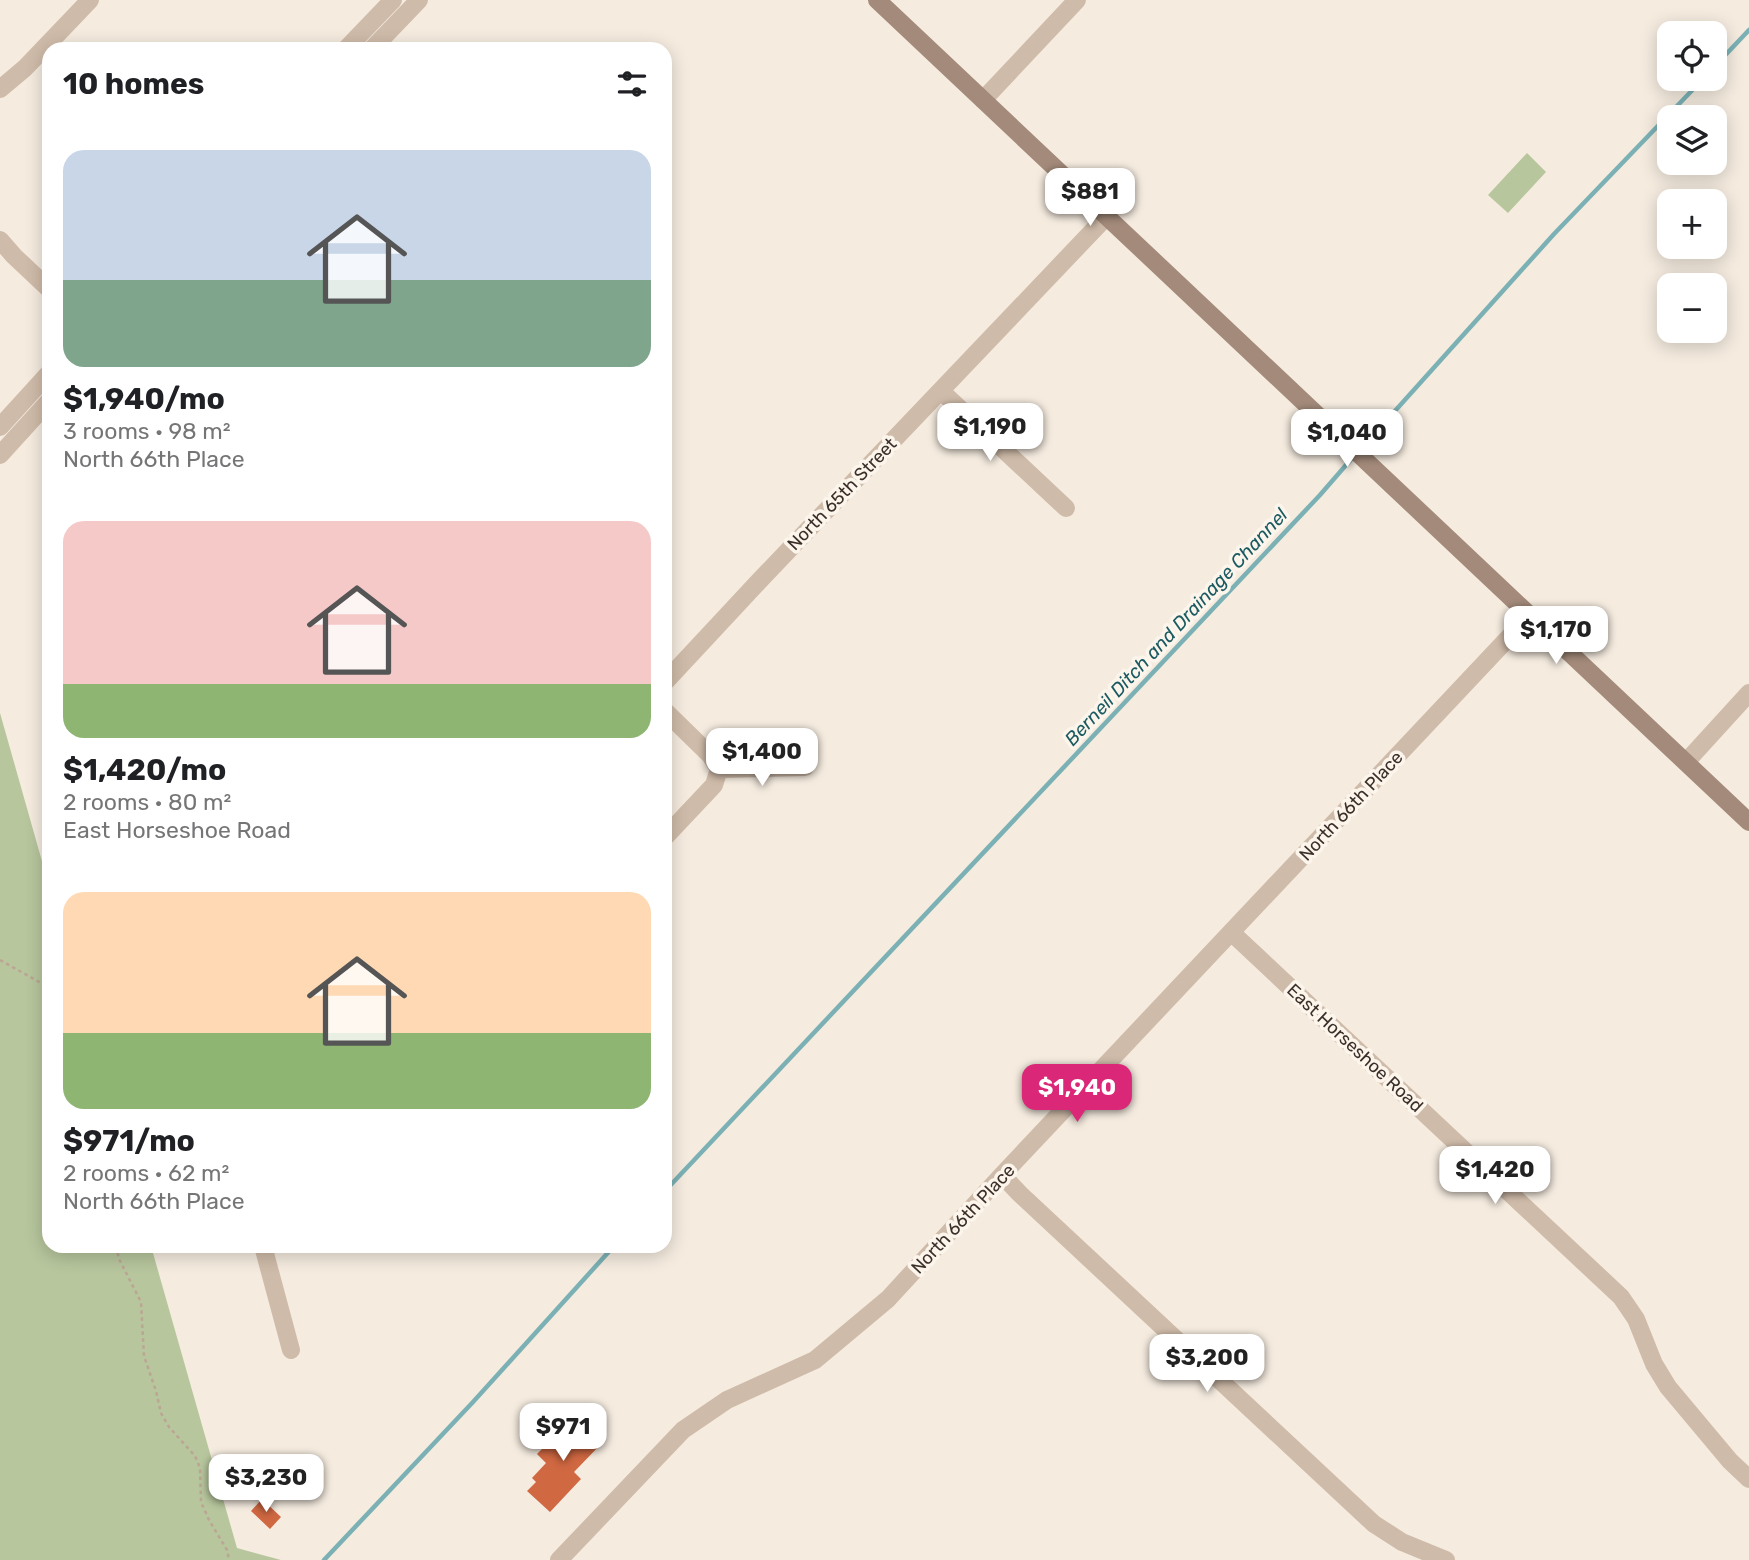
<!DOCTYPE html>
<meta charset="utf-8">
<style>
:root{--surface:#fff;--page:#f6f6f6;--text:#202124;--muted:#757577;--accent:#db2777}
body{margin:0;font-family:Rubik,sans-serif;background:var(--page);color:var(--text);height:100vh;display:flex;flex-direction:column;font-size:26px;white-space:nowrap}
*{box-sizing:border-box;margin:0}
p{font-size:23px;color:var(--muted)}
.icon{flex:none;width:38px;height:38px;fill:none;stroke:currentColor;stroke-width:2;stroke-linecap:round;stroke-linejoin:round}
.map{position:relative;flex:1;overflow:hidden}
.drawer{position:absolute;left:42px;top:42px;width:630px;height:1211px;display:flex;flex-direction:column;background:var(--surface);border-radius:21px;box-shadow:0 4px 18px #0003}
.drawer>*{flex:none}
.buttons{position:absolute;left:1657px;top:21px;display:grid;gap:14px}
.buttons a{display:grid;place-items:center;width:70px;height:70px;border-radius:14px;background:var(--surface);box-shadow:0 4px 18px #0003;font-size:35px}
.price{position:absolute;translate:-50% -60px;padding:0 16px;border-radius:14px;background:#fff;color:#222;font-size:23px;line-height:46px;filter:drop-shadow(0 2px 4px #0008)}
.price::after{content:'';position:absolute;left:50%;top:42px;width:21px;height:16px;margin-left:-10px;background:inherit;clip-path:polygon(0 0,100% 0,50% 100%)}
.price.on{background:var(--accent);color:#fff}
ul{padding:0;list-style:none}
li{display:grid;align-content:center;gap:14px;height:371px;padding:0 21px}
li span{display:grid;place-items:center;height:217px;border-radius:21px;color:#555}
li>.icon{margin-inline-start:auto}
span .icon{width:126px;height:126px;fill:#fffc;stroke-width:1}
li b{font-size:30px}
h2{display:flex;justify-content:space-between;align-items:center;height:84px;padding:0 21px;font-size:30px}
.map>svg:first-child{display:block}
</style>
<div class="map">
<svg width="1749" height="1560" viewBox="0 0 1749 1560">
<rect width="100%" height="100%" fill="#f5ebdf"/>
<path fill="#b7c69d" d="M 1527,153 L 1546,172 L 1508,213 L 1488,195 Z
M 0,713 L 49,886 L 49,1246 L 151,1246 L 237,1548 L 281,1560 L 0,1560 Z"/>
<g fill="none" stroke-linecap="round" stroke-linejoin="round">
<path stroke="#7bb1b5" stroke-width="4.5" d="M 1715,66 L 1749,30
M 1359,451 L 1554,234 L 1703,79
M 665,1191 L 1320,495 L 1353,457
M 324,1560 L 473,1402 L 614,1246"/>
</g>
<path fill="#d06842" d="M 574,1417 L 602,1443 L 574,1472 L 581,1479 L 550,1512 L 527,1491 L 536,1482 L 532,1478 L 546,1463 L 537,1454 Z
M 262,1499 L 281,1517 L 270,1529 L 251,1511 Z"/>
<g fill="none" stroke-linecap="round" stroke-linejoin="round">
<path stroke="#bba593" stroke-width="2.5" stroke-dasharray="3.5 3.5" stroke-linecap="butt" d="M 0,960 L 41,983 L 49,990
M 116,1246 L 119,1259 L 141,1302 L 144,1356 L 156,1391 L 161,1413 L 169,1427 L 195,1456 L 200,1468 L 201,1502 L 209,1520 L 227,1550 L 229,1560"/>
<path stroke="#cfbba9" stroke-width="18" d="M 0,89 L 25,68 L 90,0
M 983,100 L 1077,0
M 0,240 L 14,256 L 49,289
M 941,391 L 1066,508
M 665,682 L 761,579 L 1106,217
M 665,711 L 710,755 L 719,769
M 1686,762 L 1749,693
M 719,769 L 805,767
M 665,837 L 714,785 L 719,769
M 1232,933 L 1621,1297 L 1636,1319 L 1654,1364 L 1668,1387 L 1730,1461 L 1749,1479
M 1002,1175 L 1020,1194 L 1374,1524 L 1402,1542 L 1446,1560
M 263,1246 L 291,1350
M 559,1560 L 683,1430 L 727,1400 L 815,1360 L 888,1299 L 1002,1175 L 1530,615"/>
<path stroke="#cfbba9" stroke-width="18" d="M 346,49 L 393,0
M 372,49 L 419,0
M 0,427 L 49,373
M 0,455 L 49,401"/>
<path stroke="#a38a7a" stroke-width="18" d="M 877,0 L 1749,822"/>
</g>
<g text-anchor="middle" dominant-baseline="central" stroke-width="7" stroke-linejoin="round" paint-order="stroke">
<g font-size="18" fill="#3b2f29" stroke="#fcf5ec">
<text transform="translate(842 494) rotate(-46)">North 65th Street</text>
<text transform="translate(1351 806) rotate(-47)">North 66th Place</text>
<text transform="translate(1355 1048) rotate(43)">East Horseshoe Road</text>
<text transform="translate(963 1219) rotate(-47)">North 66th Place</text>
</g>
<g font-size="19" font-style="italic" fill="#1b5a61" stroke="#fcf5ec">
<text transform="translate(1176 627) rotate(-47)">Berneil Ditch and Drainage Channel</text>
</g>
</g>
</svg>
<div class="buttons">
<a><svg class="icon" aria-label="locate" viewBox="0 0 24 24"><circle cx="12" cy="12" r="6"/><path d="M12 2v4M12 18v4M2 12h4M18 12h4"/></svg></a>
<a><svg class="icon" aria-label="layers" viewBox="0 0 24 24"><path d="M12 4l9 5-9 5-9-5zM3 14l9 5 9-5"/></svg></a>
<a>+</a>
<a>−</a>
</div>
<b class="price" style="left:1090px;top:228px">$881</b>
<b class="price" style="left:990px;top:463px">$1,190</b>
<b class="price" style="left:1347px;top:469px">$1,040</b>
<b class="price" style="left:1556px;top:666px">$1,170</b>
<b class="price" style="left:762px;top:788px">$1,400</b>
<b class="price on" style="left:1077px;top:1124px">$1,940</b>
<b class="price" style="left:1495px;top:1206px">$1,420</b>
<b class="price" style="left:1207px;top:1394px">$3,200</b>
<b class="price" style="left:563px;top:1463px">$971</b>
<b class="price" style="left:266px;top:1514px">$3,230</b>
<section class="drawer">
<h2>10 homes<svg class="icon" aria-label="filters" viewBox="0 0 24 24"><path d="M4 7h16M4 17h16"/><circle cx="9" cy="7" r="2"/><circle cx="15" cy="17" r="2"/></svg></h2>
<ul>
<li><span style="background:linear-gradient(#c9d6e8 60%,#7fa58c 0)"><svg class="icon" aria-label="home" viewBox="0 0 24 24"><path d="M3 11l9-7 9 7M6 9v11h12V9"/></svg></span><div><b>$1,940/mo</b><p>3 rooms · 98 m²</p><p>North 66th Place</p></div></li>
<li><span style="background:linear-gradient(#f6c9c9 75%,#8fb573 0)"><svg class="icon" aria-label="home" viewBox="0 0 24 24"><path d="M3 11l9-7 9 7M6 9v11h12V9"/></svg></span><div><b>$1,420/mo</b><p>2 rooms · 80 m²</p><p>East Horseshoe Road</p></div></li>
<li><span style="background:linear-gradient(#ffd9b3 65%,#8fb573 0)"><svg class="icon" aria-label="home" viewBox="0 0 24 24"><path d="M3 11l9-7 9 7M6 9v11h12V9"/></svg></span><div><b>$971/mo</b><p>2 rooms · 62 m²</p><p>North 66th Place</p></div></li>
</ul>
</section>
</div>
